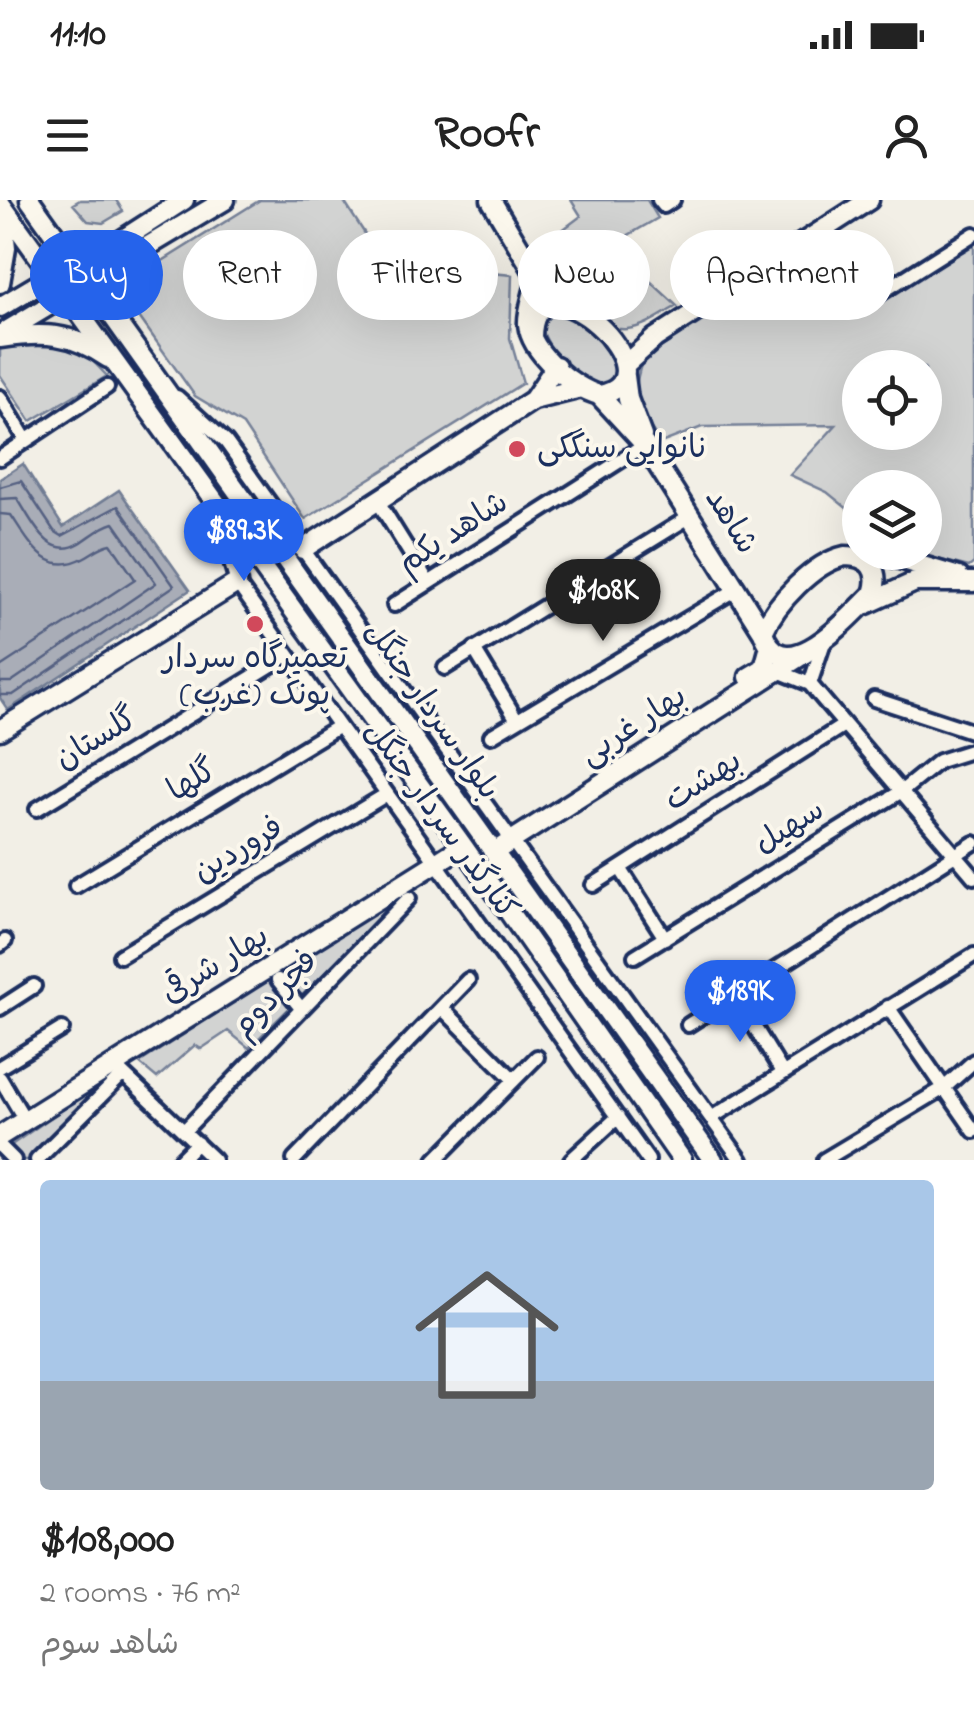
<!DOCTYPE html>
<meta charset="utf-8">
<style>
:root{--surface:#fff;--page:#f2f2f2;--text:#222;--muted:#767676;--line:#e0e0e0;--accent:#2563eb}
body{margin:0;font-family:"Indie Flower","Playpen Sans Arabic",sans-serif;background:var(--page);color:var(--text);height:100vh;display:flex;flex-direction:column;font-size:38px;white-space:nowrap}
*{box-sizing:border-box;margin:0}
p{font-size:32px;color:var(--muted)}
.icon{flex:none;width:55px;height:55px;fill:none;stroke:currentColor;stroke-width:2;stroke-linecap:round;stroke-linejoin:round}
.map{position:relative;height:960px;overflow:hidden}
.panel{display:flex;flex-direction:column;background:var(--surface);flex:1}
.panel>*{flex:none}
.top-card{position:absolute;left:30px;top:30px;width:915px;height:90px;display:flex;gap:20px}
.buttons{position:absolute;left:842px;top:150px;display:grid;gap:20px}
.buttons a{display:grid;place-items:center;width:100px;height:100px;border-radius:50%;background:var(--surface);box-shadow:0 10px 40px #0002;font-size:50px}
.price{position:absolute;translate:-50% -85px;padding:0 22px;border-radius:35px;background:var(--accent);color:#fff;font-size:32px;line-height:65px;filter:drop-shadow(0 2px 5px #0008)}
.price::after{content:'';position:absolute;left:50%;top:60px;width:30px;height:22px;margin-left:-15px;background:inherit;clip-path:polygon(0 0,100% 0,50% 100%)}
.price.on{background:#222;color:#fff}
ul{padding:0;list-style:none}
li{display:grid;align-content:center;gap:20px;height:530px;padding:0 40px}
li+li{border-top:2px solid var(--line)}
li span{display:grid;place-items:center;height:310px;border-radius:10px;color:#555}
li>.icon{margin-inline-start:auto}
span .icon{width:180px;height:180px;fill:#fffc;stroke-width:1}
li b{font-size:42px}
.tag{padding:0 35px;border-radius:45px;background:var(--surface);box-shadow:0 10px 40px #0002;font-size:35px;line-height:90px}
.tag.on{background:var(--accent);color:#fff}
.status{display:flex;justify-content:space-between;align-items:center;height:70px;padding:0 50px;background:var(--surface);direction:ltr}
.status svg{height:28px;fill:currentColor}
header{display:flex;justify-content:space-between;align-items:center;height:130px;padding:0 40px;background:var(--surface);font-size:45px;font-weight:700}
.map>svg:first-child{display:block}
</style>
<div class="status"><b>11:10</b><svg viewBox="0 0 49 12"><path d="M0 12V9h3v3zM5 12V6h3v6zM10 12V3h3v9zM15 12V0h3v12zM26 1h20v11H26zM47 4h2v5h-2z"/></svg></div>
<header><svg class="icon" aria-label="menu" viewBox="0 0 24 24"><path d="M4 6h16M4 12h16M4 18h16"/></svg>Roofr<svg class="icon" aria-label="person" viewBox="0 0 24 24"><circle cx="12" cy="8" r="4"/><path d="M4 21q1-7 8-7t8 7"/></svg></header>
<div class="map">
<svg width="974" height="960" viewBox="0 0 974 960">
<rect width="100%" height="100%" fill="#f2efe6"/>
<filter id="ink" filterUnits="userSpaceOnUse"><feTurbulence type="fractalNoise" baseFrequency=".01" numOctaves="2"/><feDisplacementMap in="SourceGraphic" scale="20" xChannelSelector="R" yChannelSelector="G"/><feConvolveMatrix kernelMatrix="1 2 1 2 8 2 1 2 1" color-interpolation-filters="sRGB"/></filter>
<g filter="url(#ink)">
<path fill="#d2d3d2" stroke="#768198" stroke-width="2.5" fill-rule="evenodd" d="M 80,0 L 116,0 L 123,11 L 103,23 L 88,21 L 73,4 Z
M 260,0 L 343,0 L 384,63 L 512,75 L 510,138 L 523,183 L 305,319 L 243,225 L 195,196 L 125,97 L 125,85 L 137,70 L 148,70 Z
M 571,0 L 647,0 L 658,18 L 620,40 L 649,80 L 677,106 C 661,115 645,127 627,129 C 586,132 552,78 541,46 L 581,16 Z
M 974,45 L 974,363 L 969,367 L 913,353 L 925,352 L 925,288 L 860,288 L 860,319 L 827,292 L 790,275 L 836,225 L 702,227 L 661,243 C 638,209 628,201 643,159 L 819,47 L 860,113 ZM 860,168 L 925,168 L 925,232 L 860,232 Z
M 558,109 C 580,118 608,139 618,162 L 613,177 L 605,184 C 583,188 541,146 542,124 Z
M 41,140 L 88,156 L 107,176 L 31,221 L 0,175 L 0,148 Z
M 385,706 L 388,710 L 249,848 L 228,831 L 201,849 L 195,845 L 157,878 L 139,863 Z
M 113,874 L 114,878 L 31,960 L 0,960 L 0,953 Z"/>
<path fill="#a9adb7" stroke="#707b93" stroke-width="2.5" d="M 23,264 L 63,327 L 119,290 L 190,390 L 8,510 L 0,498 L 0,279 Z"/>
<g fill="none" stroke-linecap="round" stroke-linejoin="round">
<path stroke="#546182" stroke-width="2.5" d="M 0,287 L 21,281 L 54,331 L 62,336 L 118,306 L 174,386 L 13,495 L 0,495
M 0,299 L 17,298 C 32,320 48,362 80,343 C 91,336 102,326 114,323 L 156,383 L 11,482 L 0,482
M 0,314 L 11,315 C 28,340 46,378 83,358 C 93,353 100,346 111,344 L 135,379 L 0,467"/>
<g stroke="#1b2f5e" stroke-width="20">
<path id="street" d="M 659,0 L 664,6 L 673,0
M 865,103 L 974,34
M 0,197 L 26,240
M 177,197 L 226,242 L 741,960
M 0,258 L 107,187
M 377,300 L 428,382
M 215,309 L 237,383 L 648,960
M 394,405 L 645,245
M 474,449 L 517,520
M 445,468 L 691,316
M 778,471 L 810,484 L 974,677
M 810,484 L 825,439
M 874,499 L 974,532
M 491,536 L 737,389
M 37,609 L 288,455
M 620,668 L 665,738
M 593,685 L 844,525
M 76,686 L 339,526
M 0,745 L 5,741
M 120,756 L 387,594
M 635,756 L 902,591 L 939,561 L 974,550
M 278,780 L 300,807
M 735,795 L 782,872
M 888,807 L 974,931
M 0,808 L 34,786
M 442,808 L 514,880
M 688,825 L 974,643
M 114,865 L 214,960
M 0,867 L 62,829
M 0,878 L 25,920
M 711,918 L 974,755
M 184,931 L 409,698
M 0,946 L 14,960
M 37,960 L 123,874
M 180,960 L 197,943
M 294,960 L 468,780
M 435,960 L 537,857
M 571,960 L 618,917
M 824,960 L 944,888 L 974,861"/>
</g>
<g stroke="#1b2f5e" stroke-width="25">
<path id="secondary" d="M 30,0 L 713,960
M 491,0 L 537,77 L 567,104
M 0,3 L 463,646 L 682,960
M 0,83 L 6,48 L 2,9
M 0,107 L 52,76 L 78,68 L 184,0
M 0,135 L 225,0
M 532,137 C 533,42 684,180 599,195 C 573,188 531,153 528,124 C 527,110 535,91 537,77
M 0,138 C 43,132 71,132 108,158
M 627,163 L 655,138 L 869,0
M 625,176 L 628,199 L 642,236
M 599,195 L 645,245 L 763,432
M 533,200 L 556,166
M 303,349 L 533,200 L 581,188
M 845,356 C 869,356 881,370 873,394 C 850,416 784,493 763,432 C 776,403 813,363 845,356 Z
M 863,357 L 880,353 L 959,377
M 867,404 L 915,382 L 974,382
M 749,477 L 764,468 L 770,446
M 0,530 L 237,383
M 494,652 L 807,452
M 0,936 L 463,646"/>
</g>
<use href="#street" stroke="#fbf7ec" stroke-width="12"/>
<use href="#secondary" stroke="#fbf7ec" stroke-width="18"/>
</g>
</g>
<g fill="#d1495b" stroke="#fbf7ec" stroke-width="4">
<circle cx="517" cy="249" r="10"/>
<circle cx="255" cy="424" r="10"/>
</g>
<g text-anchor="middle" dominant-baseline="central" stroke-width="8" stroke-linejoin="round" paint-order="stroke">
<g font-size="32" fill="#1b2f5e" stroke="#fbf7ec" text-anchor="start">
<text x="537" y="249">نانوایی سنگکی</text>
<text x="255" y="459" text-anchor="middle">تعمیرگاه سردار<tspan x="255" dy="37">پونک (غرب)</tspan></text>
</g>
<g font-size="32" fill="#1b2f5e" stroke="#fbf7ec">
<text transform="translate(730 322) rotate(58)">شاهد</text>
<text transform="translate(454 334) rotate(-33)">شاهد یکم</text>
<text transform="translate(431 511) rotate(55)">بلوار سردار جنگل</text>
<text transform="translate(634 527) rotate(-33)">بهار غربی</text>
<text transform="translate(97 540) rotate(-31)">گلستان</text>
<text transform="translate(193 582) rotate(-31)">گلها</text>
<text transform="translate(704 582) rotate(-33)">بهشت</text>
<text transform="translate(440 621) rotate(54)">کنارگذر سردار جنگل</text>
<text transform="translate(790 628) rotate(-32)">سهیل</text>
<text transform="translate(239 651) rotate(-31)">فروردین</text>
<text transform="translate(216 766) rotate(-32)">بهار شرقی</text>
<text transform="translate(276 795) rotate(-46)">فجر دوم</text>
</g>
</g>
</svg>
<div class="buttons">
<a><svg class="icon" aria-label="locate" viewBox="0 0 24 24"><circle cx="12" cy="12" r="6"/><path d="M12 2v4M12 18v4M2 12h4M18 12h4"/></svg></a>
<a><svg class="icon" aria-label="layers" viewBox="0 0 24 24"><path d="M12 4l9 5-9 5-9-5zM3 14l9 5 9-5"/></svg></a>
</div>
<b class="price" style="left:244px;top:384px">$89.3K</b>
<b class="price on" style="left:603px;top:444px">$108K</b>
<b class="price" style="left:740px;top:845px">$189K</b>
<div class="top-card">
<a class="tag on">Buy</a>
<a class="tag">Rent</a>
<a class="tag">Filters</a>
<a class="tag">New</a>
<a class="tag">Apartment</a>
</div>
</div>
<section class="panel">
<ul>
<li><span style="background:linear-gradient(#a9c7e8 65%,#9aa5b1 0)"><svg class="icon" aria-label="home" viewBox="0 0 24 24"><path d="M3 11l9-7 9 7M6 9v11h12V9"/></svg></span><div><b>$108,000</b><p>2 rooms · 76 m²</p><p>شاهد سوم</p></div></li>
</ul>
</section>
